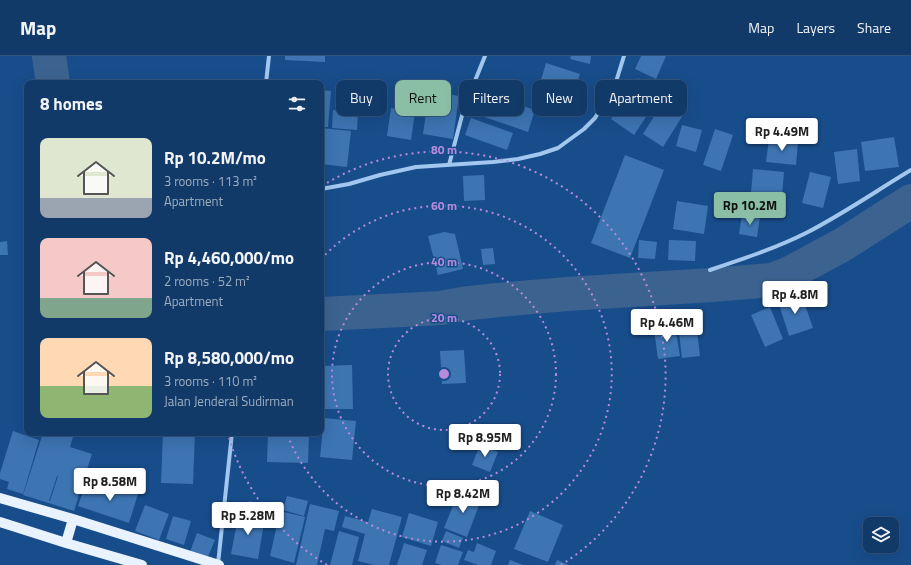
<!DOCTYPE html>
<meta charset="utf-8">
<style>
:root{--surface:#123a68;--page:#1f4571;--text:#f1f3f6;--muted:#9cadc0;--line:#31547c;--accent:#8abfa5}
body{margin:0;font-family:"Titillium Web",sans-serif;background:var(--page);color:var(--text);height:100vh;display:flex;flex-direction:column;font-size:15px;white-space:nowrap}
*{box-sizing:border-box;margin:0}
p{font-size:13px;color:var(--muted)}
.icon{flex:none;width:22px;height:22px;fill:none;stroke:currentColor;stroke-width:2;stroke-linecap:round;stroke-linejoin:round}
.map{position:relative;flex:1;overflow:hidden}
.details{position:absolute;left:24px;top:24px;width:300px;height:356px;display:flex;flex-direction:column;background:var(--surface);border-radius:8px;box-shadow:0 4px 16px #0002,0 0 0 1px var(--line)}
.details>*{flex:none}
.guide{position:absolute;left:336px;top:24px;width:380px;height:36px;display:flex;gap:8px}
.fabs{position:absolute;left:863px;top:461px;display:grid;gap:8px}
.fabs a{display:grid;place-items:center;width:36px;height:36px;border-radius:8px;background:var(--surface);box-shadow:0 4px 16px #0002,0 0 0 1px var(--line);font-size:20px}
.price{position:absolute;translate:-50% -34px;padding:0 9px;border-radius:4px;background:#fff;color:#222;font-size:13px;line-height:26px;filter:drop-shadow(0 1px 2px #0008)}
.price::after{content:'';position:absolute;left:50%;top:24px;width:12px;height:9px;margin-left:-6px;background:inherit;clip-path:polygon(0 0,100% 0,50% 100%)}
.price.selected{background:var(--accent);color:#111}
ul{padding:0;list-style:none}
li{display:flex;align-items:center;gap:12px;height:100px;padding:0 16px}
li span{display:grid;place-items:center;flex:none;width:112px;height:80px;border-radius:8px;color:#555}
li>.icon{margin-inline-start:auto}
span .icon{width:48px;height:48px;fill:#fffc;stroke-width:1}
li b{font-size:17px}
h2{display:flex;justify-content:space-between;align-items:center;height:48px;padding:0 16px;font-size:17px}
.pill{padding:0 14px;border-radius:8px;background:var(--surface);box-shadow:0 4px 16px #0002,0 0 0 1px var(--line);font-size:14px;line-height:36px}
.pill.selected{background:var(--accent);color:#111}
header{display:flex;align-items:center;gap:24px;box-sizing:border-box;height:56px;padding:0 20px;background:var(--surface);border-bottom:1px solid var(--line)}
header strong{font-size:19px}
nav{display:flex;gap:22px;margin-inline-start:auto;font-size:14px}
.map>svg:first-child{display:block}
</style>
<header>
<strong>Map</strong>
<nav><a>Map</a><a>Layers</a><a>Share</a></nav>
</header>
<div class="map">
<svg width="911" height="509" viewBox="0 0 911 509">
<rect width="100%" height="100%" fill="#184d8b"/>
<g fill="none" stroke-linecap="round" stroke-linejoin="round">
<path stroke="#3c6390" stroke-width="34" d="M 49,0 L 53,27
M 321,258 L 423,253 L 441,252 L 462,248 L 498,244 L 567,238 L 712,229 L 772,224 L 790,217 L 842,189 L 911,145"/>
</g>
<path fill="#3d74b2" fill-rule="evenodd" d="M 285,0 L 325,0 L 325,6 L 285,4 Z
M 571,0 L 591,0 L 590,8 L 570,3 Z
M 641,0 L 666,0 L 656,23 L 635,13 Z
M 546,7 L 580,18 L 569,51 L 536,41 Z
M 638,22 L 662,37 L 634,79 L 611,63 Z
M 480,28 L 501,35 L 499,42 L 535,54 L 528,76 L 470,56 Z
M 321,34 L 331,35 L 328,71 L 321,71 Z
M 418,34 L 459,40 L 453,83 L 423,78 L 427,50 L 416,48 Z
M 663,46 L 683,59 L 663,91 L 643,78 Z
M 391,52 L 415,56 L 411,84 L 387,80 Z
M 333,54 L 358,56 L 357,74 L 332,72 Z
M 471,62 L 513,77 L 507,94 L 465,79 Z
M 682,69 L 702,74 L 696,96 L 676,90 Z
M 321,72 L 351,75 L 347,111 L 321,108 Z
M 715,73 L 733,79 L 721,115 L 703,109 Z
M 894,81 L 899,111 L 865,115 L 861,86 Z
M 769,83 L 798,87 L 796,109 L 766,106 Z
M 857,93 L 860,125 L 838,128 L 834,96 Z
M 625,99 L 664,114 L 630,202 L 591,187 Z
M 753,113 L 784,116 L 782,140 L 751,137 Z
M 810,116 L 831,121 L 823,152 L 802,147 Z
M 484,119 L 485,144 L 464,145 L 463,120 Z
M 677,145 L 708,150 L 704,178 L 673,173 Z
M 742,158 L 760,161 L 757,181 L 739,178 Z
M 444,176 L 455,178 L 463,213 L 438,219 L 428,180 Z
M 639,184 L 657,186 L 655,203 L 638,202 Z
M 669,184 L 696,185 L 695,205 L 668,204 Z
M 7,185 L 8,199 L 0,199 L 0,186 Z
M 493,192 L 495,208 L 483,209 L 481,193 Z
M 801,237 L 813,272 L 789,280 L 778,245 Z
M 770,251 L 783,283 L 765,291 L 751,259 Z
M 696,266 L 700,300 L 682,302 L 678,268 Z
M 675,270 L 680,300 L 658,303 L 654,273 Z
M 464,294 L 466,327 L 442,328 L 440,295 Z
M 352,309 L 353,353 L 321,353 L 321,310 Z
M 324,362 L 356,365 L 352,404 L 320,401 Z
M 13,375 L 39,384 L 23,438 L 7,433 L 9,426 L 0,423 L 0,417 Z
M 43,377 L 74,377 L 70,391 L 92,398 L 87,413 L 91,414 L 86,428 L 83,426 L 74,455 L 23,439 ZM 57,420 L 58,420 L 50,445 L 49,445 Z
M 163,377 L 195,377 L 193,428 L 161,427 Z
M 268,377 L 309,377 L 308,407 L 267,406 Z
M 480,389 L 498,396 L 490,416 L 472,409 Z
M 85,429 L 106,436 L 109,429 L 138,438 L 129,467 L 78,450 Z
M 459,435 L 481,444 L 467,481 L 444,472 Z
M 287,440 L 308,445 L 304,460 L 283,454 Z
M 249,445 L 267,449 L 265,459 L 247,456 Z
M 310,448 L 339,455 L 334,475 L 325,473 L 317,509 L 296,509 Z
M 145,449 L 169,458 L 159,484 L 135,475 Z
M 372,453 L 402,461 L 389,509 L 374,509 L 358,505 L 365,478 L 342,471 L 345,460 L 368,466 Z
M 280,455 L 305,461 L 294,507 L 270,500 Z
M 530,455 L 563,469 L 548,506 L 514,493 Z
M 239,456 L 265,461 L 258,503 L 231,498 Z
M 409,457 L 438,466 L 431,490 L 402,481 Z
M 173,460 L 191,465 L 184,489 L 166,483 Z
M 339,475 L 359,481 L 352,509 L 330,509 Z
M 446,475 L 463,482 L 459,492 L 442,485 Z
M 197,477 L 215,484 L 207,503 L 190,496 Z
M 404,487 L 427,494 L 422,509 L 397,509 Z
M 477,487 L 496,495 L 491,509 L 478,509 L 464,504 L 468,494 L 474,496 Z
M 441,489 L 463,496 L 458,509 L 442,509 L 435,507 Z
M 510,504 L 523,509 L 508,509 Z
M 557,504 L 569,509 L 555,509 Z"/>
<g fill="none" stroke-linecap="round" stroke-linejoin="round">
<path stroke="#a2c7ee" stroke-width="4" d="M 266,27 L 269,0
M 449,109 L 464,52 L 485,0
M 321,133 L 349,128 L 380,119 L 416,111 L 493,106 L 518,103 L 540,98 L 558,92 L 584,73 L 595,62 L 615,29 L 624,0
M 710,214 C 743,203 776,192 806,177 C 843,158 876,135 911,114
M 218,508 L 232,377"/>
<path stroke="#e9f2ff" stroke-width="10" d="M 0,442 L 73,463 L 219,509
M 0,466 L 66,487 L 142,509
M 66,487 L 73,463"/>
</g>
<g fill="none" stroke="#b68bdc" stroke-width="2" stroke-dasharray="2 4">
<circle cx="444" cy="318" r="56"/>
<circle cx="444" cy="318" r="112"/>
<path d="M321 203A168 168 0 1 1 287 378"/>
<path d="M327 509A224 224 0 0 1 228 378M322 130A224 224 0 1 1 561 509"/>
</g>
<circle cx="444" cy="318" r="6" fill="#b68bdc" stroke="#184d8b" stroke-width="2"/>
<g font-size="12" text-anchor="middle" font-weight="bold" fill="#b68bdc" stroke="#184d8b" stroke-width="3" stroke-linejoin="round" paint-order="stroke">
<text x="444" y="98">80 m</text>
<text x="444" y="154">60 m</text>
<text x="444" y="210">40 m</text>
<text x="444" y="266">20 m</text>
</g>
</svg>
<div class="fabs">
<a><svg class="icon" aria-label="layers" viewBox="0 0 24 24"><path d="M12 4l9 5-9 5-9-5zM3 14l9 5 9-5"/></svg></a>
</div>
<b class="price" style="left:782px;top:96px">Rp 4.49M</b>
<b class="price selected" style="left:750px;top:170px">Rp 10.2M</b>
<b class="price" style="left:795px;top:259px">Rp 4.8M</b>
<b class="price" style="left:667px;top:287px">Rp 4.46M</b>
<b class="price" style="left:485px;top:402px">Rp 8.95M</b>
<b class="price" style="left:110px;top:446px">Rp 8.58M</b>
<b class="price" style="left:463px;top:458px">Rp 8.42M</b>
<b class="price" style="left:248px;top:480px">Rp 5.28M</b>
<div class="guide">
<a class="pill">Buy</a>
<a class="pill selected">Rent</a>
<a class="pill">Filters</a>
<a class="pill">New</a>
<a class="pill">Apartment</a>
</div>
<section class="details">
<h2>8 homes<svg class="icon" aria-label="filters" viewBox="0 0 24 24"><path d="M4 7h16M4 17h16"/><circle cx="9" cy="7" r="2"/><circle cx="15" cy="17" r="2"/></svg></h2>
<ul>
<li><span style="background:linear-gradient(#dfe7d0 75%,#9aa5b1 0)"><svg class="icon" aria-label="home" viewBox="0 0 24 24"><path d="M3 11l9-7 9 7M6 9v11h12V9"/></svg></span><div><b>Rp 10.2M/mo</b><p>3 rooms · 113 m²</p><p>Apartment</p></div></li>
<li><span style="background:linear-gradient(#f6c9c9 75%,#7fa58c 0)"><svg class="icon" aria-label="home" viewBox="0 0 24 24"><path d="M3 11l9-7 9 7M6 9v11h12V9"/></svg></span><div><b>Rp 4,460,000/mo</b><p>2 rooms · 52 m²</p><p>Apartment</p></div></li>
<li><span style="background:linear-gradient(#ffd9b3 60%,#8fb573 0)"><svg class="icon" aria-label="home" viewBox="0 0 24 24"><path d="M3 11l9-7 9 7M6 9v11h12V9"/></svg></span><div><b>Rp 8,580,000/mo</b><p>3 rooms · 110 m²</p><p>Jalan Jenderal Sudirman</p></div></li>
</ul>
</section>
</div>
